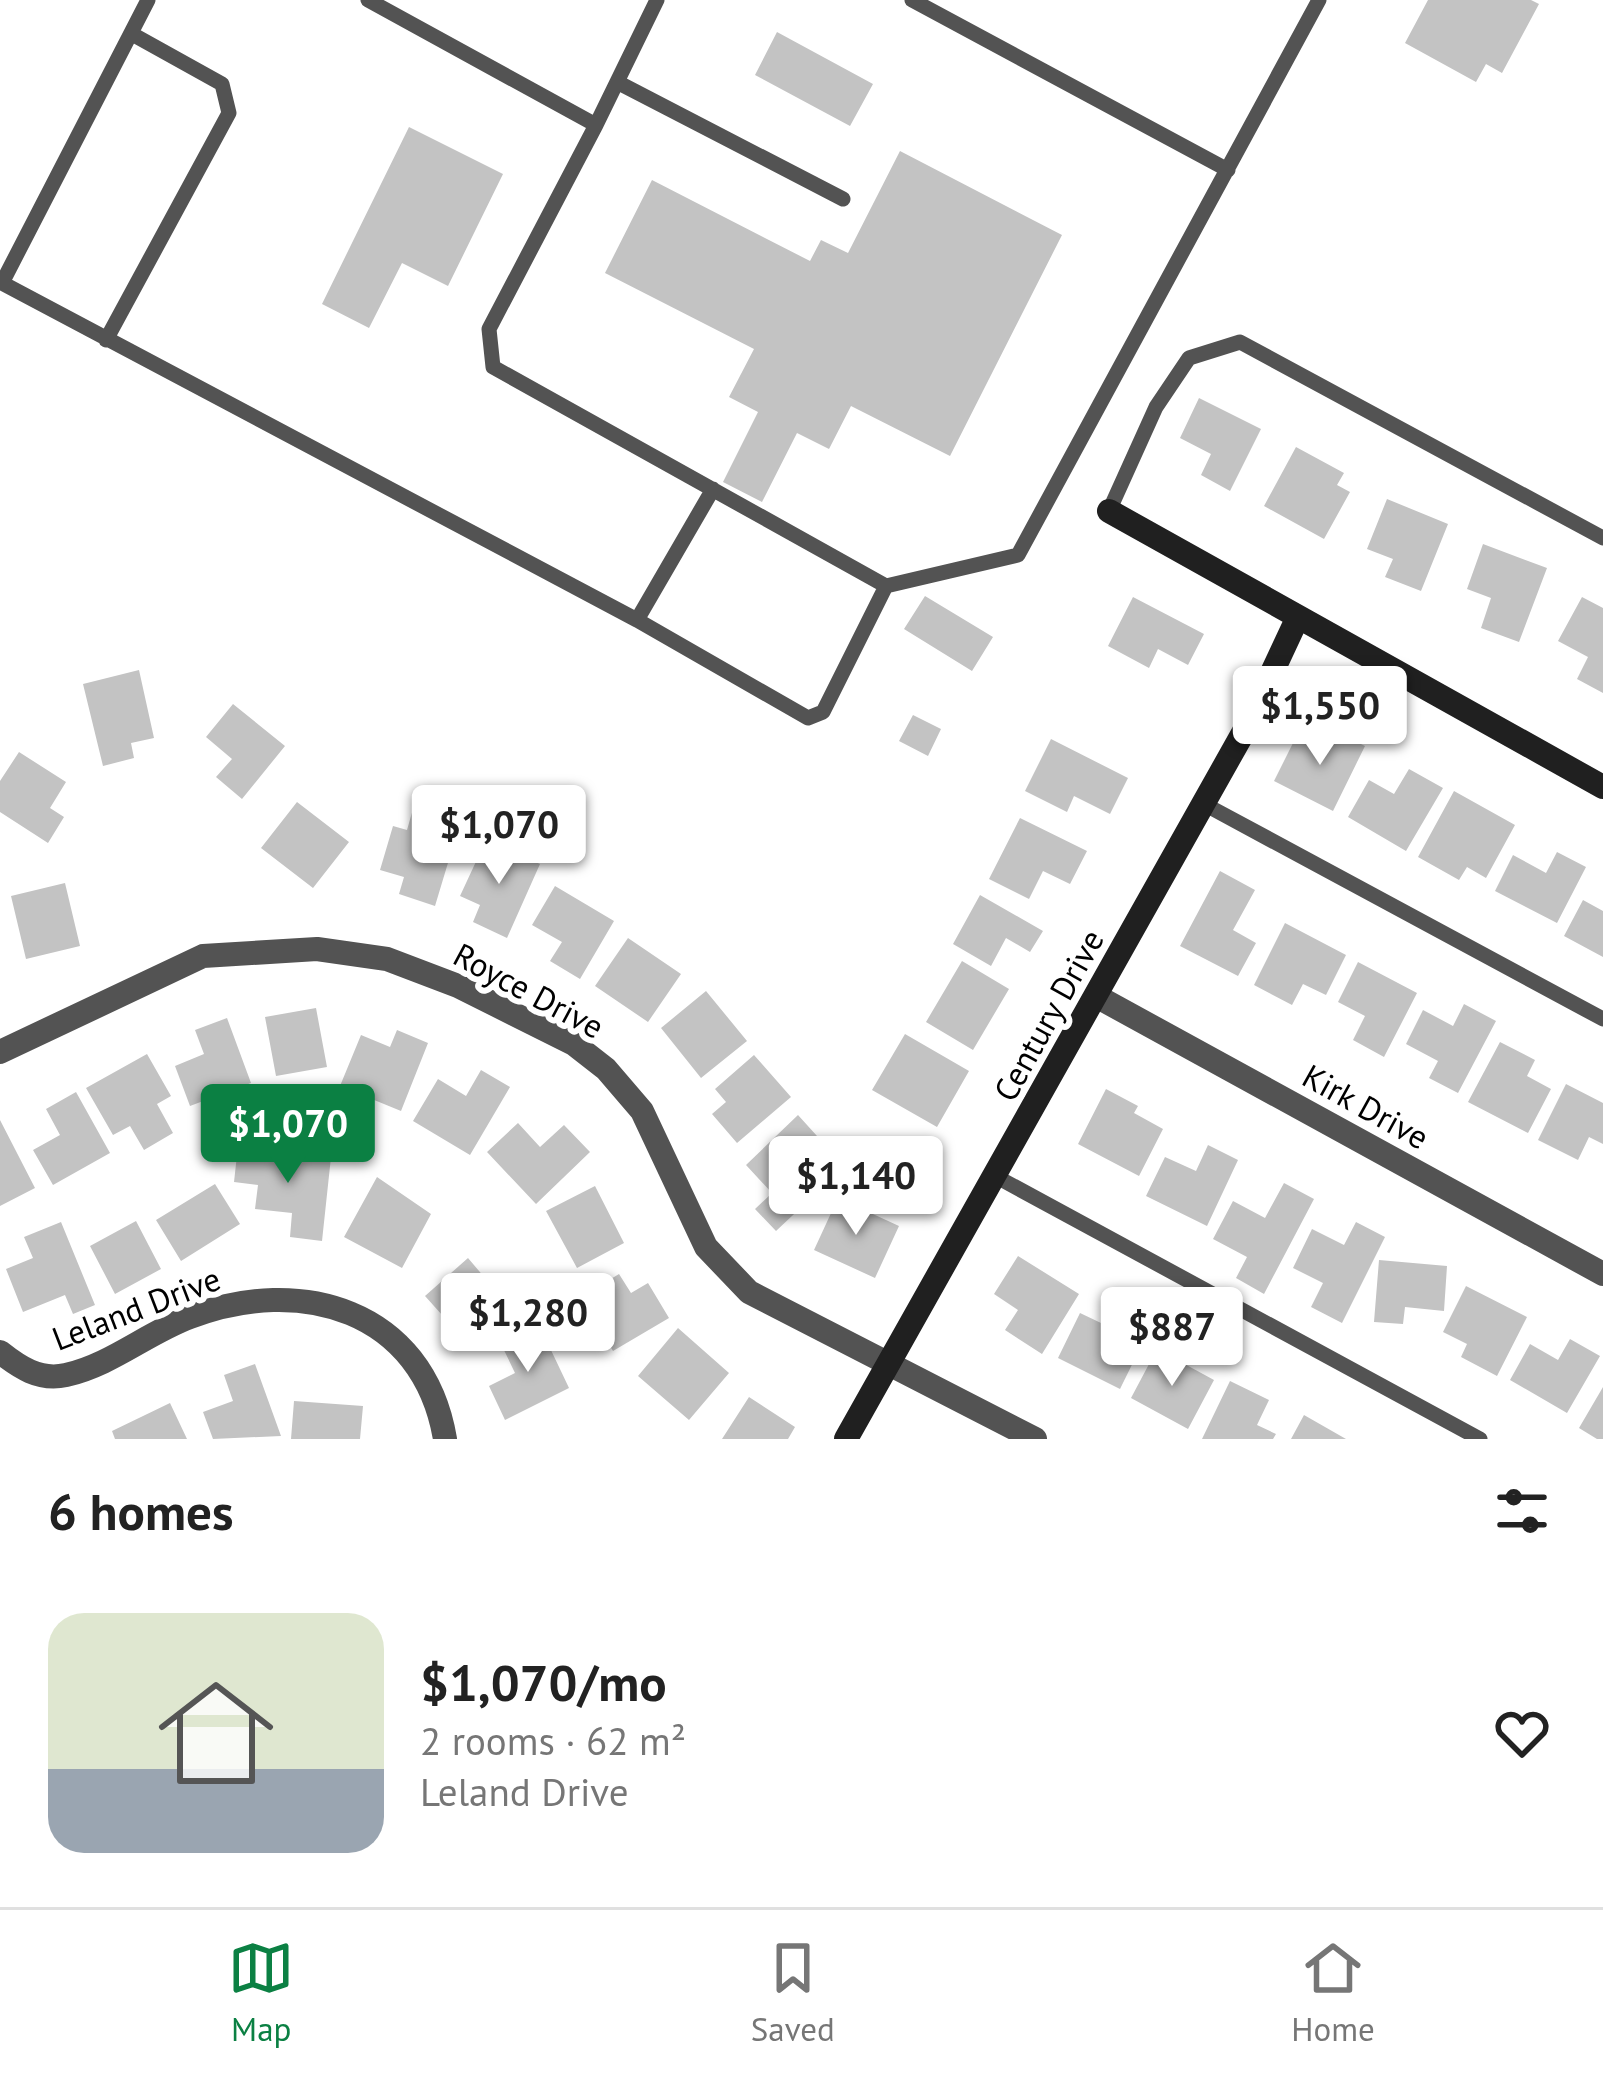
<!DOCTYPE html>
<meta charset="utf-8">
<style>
:root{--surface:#fff;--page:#f2f2f2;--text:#222;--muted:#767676;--line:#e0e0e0;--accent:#0b8043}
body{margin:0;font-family:"PT Sans",sans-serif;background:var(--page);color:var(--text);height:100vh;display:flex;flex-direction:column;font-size:45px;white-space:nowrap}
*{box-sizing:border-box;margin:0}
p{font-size:39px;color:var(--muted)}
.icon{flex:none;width:66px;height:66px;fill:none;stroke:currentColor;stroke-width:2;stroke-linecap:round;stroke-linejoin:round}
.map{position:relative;height:1439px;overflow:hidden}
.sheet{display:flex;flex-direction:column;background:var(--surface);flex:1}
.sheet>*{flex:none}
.price{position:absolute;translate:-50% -102px;padding:0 27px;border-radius:12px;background:#fff;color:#222;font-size:39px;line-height:78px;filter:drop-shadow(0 3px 6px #0008)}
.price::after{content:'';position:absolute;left:50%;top:72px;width:36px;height:27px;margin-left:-18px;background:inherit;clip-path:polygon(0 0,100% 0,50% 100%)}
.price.selected{background:var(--accent);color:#fff}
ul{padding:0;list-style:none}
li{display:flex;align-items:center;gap:36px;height:300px;padding:0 48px}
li+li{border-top:3px solid var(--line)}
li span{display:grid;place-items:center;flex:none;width:336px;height:240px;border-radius:36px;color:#555}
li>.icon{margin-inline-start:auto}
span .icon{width:144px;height:144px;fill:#fffc;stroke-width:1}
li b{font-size:51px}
h2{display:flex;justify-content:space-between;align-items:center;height:144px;padding:0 48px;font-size:51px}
.tab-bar{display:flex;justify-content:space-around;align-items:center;height:168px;border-top:3px solid var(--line);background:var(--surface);font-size:33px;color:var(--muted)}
.tab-bar a{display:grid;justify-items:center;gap:6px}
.tab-bar .selected{color:var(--accent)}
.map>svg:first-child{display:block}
</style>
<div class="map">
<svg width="1603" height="1439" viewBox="0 0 1603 1439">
<rect width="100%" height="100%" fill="#fff"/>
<path fill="#c3c3c3" d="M 1428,0 L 1531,0 L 1539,4 L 1502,73 L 1486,64 L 1476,82 L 1405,43 Z
M 777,32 L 873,84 L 850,126 L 755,75 Z
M 409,127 L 503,174 L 448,286 L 402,263 L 369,328 L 322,304 Z
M 900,151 L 1062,235 L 950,456 L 851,406 L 829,449 L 797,433 L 762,502 L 723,482 L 758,412 L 729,397 L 754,349 L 605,273 L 652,180 L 810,261 L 821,240 L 848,253 Z
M 1199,398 L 1261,429 L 1230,491 L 1201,475 L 1211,454 L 1180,438 Z
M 1296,447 L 1344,473 L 1337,485 L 1350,492 L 1324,539 L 1264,506 Z
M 1387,499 L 1448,524 L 1421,591 L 1385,577 L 1393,559 L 1367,549 Z
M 1483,544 L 1547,568 L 1519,642 L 1481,628 L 1491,598 L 1467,589 Z
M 925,596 L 993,637 L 972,671 L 904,629 Z
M 1133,597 L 1204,634 L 1188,665 L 1158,649 L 1149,668 L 1108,646 Z
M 1582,597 L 1603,608 L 1603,693 L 1577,679 L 1588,657 L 1558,641 Z
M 139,670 L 154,738 L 131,743 L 134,758 L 103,766 L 83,684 Z
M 233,704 L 285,746 L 242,799 L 216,777 L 232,759 L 206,737 Z
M 913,715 L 941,729 L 928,756 L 899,741 Z
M 1336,732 L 1365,746 L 1333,811 L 1274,781 L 1298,733 L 1328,748 Z
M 1051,739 L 1128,778 L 1110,814 L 1074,796 L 1067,812 L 1025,791 Z
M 19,752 L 66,782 L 50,808 L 64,817 L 48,843 L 0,812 L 0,781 Z
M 1409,769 L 1443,788 L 1406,851 L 1348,817 L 1369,780 L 1394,794 Z
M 1454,791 L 1515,825 L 1486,878 L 1467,867 L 1459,880 L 1418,857 Z
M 297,802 L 349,842 L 313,888 L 261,848 Z
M 413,809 L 460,823 L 435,906 L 399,894 L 404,877 L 380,870 L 393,826 L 407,830 Z
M 1020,818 L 1087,851 L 1070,884 L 1043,871 L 1029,899 L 989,879 Z
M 486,840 L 540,864 L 507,938 L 473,922 L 480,905 L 460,896 Z
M 1557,852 L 1586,867 L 1557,923 L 1495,891 L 1513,855 L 1546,873 Z
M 1220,871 L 1255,890 L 1233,930 L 1256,943 L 1238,976 L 1180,946 Z
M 65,883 L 80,946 L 26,959 L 11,896 Z
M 555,886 L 614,921 L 580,979 L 550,961 L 562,942 L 532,925 Z
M 980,895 L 1043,931 L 1030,952 L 1006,938 L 991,966 L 953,944 Z
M 1583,900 L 1603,911 L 1603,957 L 1564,936 Z
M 1285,923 L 1346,955 L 1326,995 L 1303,984 L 1292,1005 L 1254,985 Z
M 628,938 L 681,974 L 648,1022 L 595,986 Z
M 962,961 L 1009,989 L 973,1050 L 926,1022 Z
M 1358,962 L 1417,993 L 1384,1057 L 1353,1040 L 1365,1016 L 1338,1002 Z
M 706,991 L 747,1041 L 701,1078 L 661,1028 Z
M 1464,1004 L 1496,1021 L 1458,1093 L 1429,1078 L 1438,1061 L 1406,1044 L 1423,1010 L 1453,1026 Z
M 316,1008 L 327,1067 L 276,1076 L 265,1017 Z
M 227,1018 L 251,1083 L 190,1106 L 175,1066 L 204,1054 L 195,1030 Z
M 397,1030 L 428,1043 L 401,1111 L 340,1086 L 361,1035 L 390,1047 Z
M 905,1034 L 969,1071 L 937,1127 L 872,1090 Z
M 1500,1042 L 1535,1060 L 1527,1076 L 1551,1089 L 1528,1133 L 1468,1102 Z
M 147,1054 L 171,1096 L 157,1104 L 173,1133 L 144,1150 L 130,1126 L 113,1135 L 86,1088 Z
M 754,1055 L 791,1097 L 737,1143 L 712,1114 L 726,1102 L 715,1089 Z
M 481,1070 L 510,1087 L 470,1155 L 413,1121 L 438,1079 L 466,1096 Z
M 1566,1084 L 1603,1103 L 1603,1144 L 1589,1137 L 1578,1160 L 1538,1140 Z
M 1106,1089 L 1138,1106 L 1134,1113 L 1163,1129 L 1139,1176 L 1078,1144 Z
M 76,1092 L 110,1153 L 53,1185 L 33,1150 L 60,1135 L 46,1109 Z
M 798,1115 L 817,1136 L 797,1155 L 826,1184 L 776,1231 L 755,1209 L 772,1193 L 746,1165 Z
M 0,1120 L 35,1188 L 0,1206 Z
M 518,1123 L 540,1147 L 564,1125 L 590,1152 L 536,1204 L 487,1152 Z
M 1208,1145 L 1238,1160 L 1207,1226 L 1146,1196 L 1165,1157 L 1196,1171 Z
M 238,1146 L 331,1157 L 322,1241 L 290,1237 L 292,1213 L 255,1209 L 258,1185 L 234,1182 Z
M 377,1177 L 431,1214 L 402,1268 L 344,1237 Z
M 1284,1183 L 1314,1199 L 1264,1294 L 1236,1278 L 1247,1257 L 1213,1239 L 1233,1201 L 1265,1218 Z
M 215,1184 L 240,1224 L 181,1261 L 156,1220 Z
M 595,1186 L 624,1243 L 577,1268 L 546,1211 Z
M 838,1198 L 899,1226 L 875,1278 L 814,1250 Z
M 136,1221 L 161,1269 L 115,1294 L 90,1246 Z
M 61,1222 L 95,1305 L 73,1314 L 65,1295 L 23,1312 L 6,1269 L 33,1258 L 24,1237 Z
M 1356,1222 L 1385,1237 L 1342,1323 L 1311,1307 L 1323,1283 L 1293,1268 L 1312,1229 L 1344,1245 Z
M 1018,1256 L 1079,1294 L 1042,1354 L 1005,1330 L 1018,1310 L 994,1294 Z
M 468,1258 L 502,1298 L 460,1335 L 425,1296 Z
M 1379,1260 L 1447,1266 L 1444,1311 L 1405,1307 L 1403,1324 L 1374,1322 Z
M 619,1274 L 631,1293 L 648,1283 L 669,1318 L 613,1351 L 581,1297 Z
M 1466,1286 L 1527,1317 L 1497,1376 L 1461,1357 L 1467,1344 L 1443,1332 Z
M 1080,1313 L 1122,1333 L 1130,1318 L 1150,1328 L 1120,1389 L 1058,1358 Z
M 540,1327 L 569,1388 L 505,1420 L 489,1386 L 515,1373 L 502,1346 Z
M 678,1328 L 729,1373 L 689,1420 L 638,1376 Z
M 1570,1339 L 1600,1356 L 1567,1413 L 1510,1380 L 1530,1344 L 1558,1360 Z
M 1157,1349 L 1214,1380 L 1188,1429 L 1131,1398 Z
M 255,1364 L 281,1436 L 213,1439 L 203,1412 L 233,1401 L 224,1375 Z
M 1230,1381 L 1269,1400 L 1257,1425 L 1276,1434 L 1273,1439 L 1202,1439 Z
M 1603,1387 L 1603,1439 L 1597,1439 L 1579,1428 Z
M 749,1397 L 795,1427 L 788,1439 L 722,1439 Z
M 294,1401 L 363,1406 L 360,1439 L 291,1439 Z
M 170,1403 L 187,1439 L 115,1439 L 112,1431 Z
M 1304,1415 L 1346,1439 L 1291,1439 Z"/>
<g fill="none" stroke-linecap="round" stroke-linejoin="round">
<path stroke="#535353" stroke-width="15" d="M 368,0 L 596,125 L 657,0
M 912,0 L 1228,170
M 617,82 L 843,199
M 596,125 L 489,329 L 493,367 L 886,586 L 1018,555 L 1319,0
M 0,282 L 637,620 L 713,489
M 2,283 L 148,0
M 106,340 L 229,113 L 222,84 L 132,34
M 1109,511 L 1156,407 L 1189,358 L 1240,342 L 1603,538
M 637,620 L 808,718 L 823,712 L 886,586
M 1204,804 L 1603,1019
M 995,1176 L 1480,1439"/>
<path stroke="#535353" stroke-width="24" d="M 1096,996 L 1603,1274
M 0,1052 L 203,956 L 317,949 L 387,959 L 458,986 L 574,1044 L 606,1069 L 642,1111 L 706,1247 L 749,1292 L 1035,1439
M 0,1352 C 19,1367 39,1381 66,1375 C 111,1365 147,1333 190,1317 C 300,1275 423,1309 445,1439"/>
<path stroke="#202020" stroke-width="24" d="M 1109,511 L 1603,787
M 846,1439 L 1247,726 L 1297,619"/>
</g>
<g text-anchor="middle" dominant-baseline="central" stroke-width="12" stroke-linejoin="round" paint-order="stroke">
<g font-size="33" fill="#000" stroke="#fff">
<text transform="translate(529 990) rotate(28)">Royce Drive</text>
<text transform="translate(1048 1015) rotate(-61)">Century Drive</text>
<text transform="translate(1366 1106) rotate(29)">Kirk Drive</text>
<text transform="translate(136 1308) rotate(-21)">Leland Drive</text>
</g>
</g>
</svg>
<b class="price" style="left:1320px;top:768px">$1,550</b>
<b class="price" style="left:499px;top:887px">$1,070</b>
<b class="price selected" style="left:288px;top:1186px">$1,070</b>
<b class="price" style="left:856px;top:1238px">$1,140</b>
<b class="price" style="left:528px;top:1375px">$1,280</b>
<b class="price" style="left:1172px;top:1389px">$887</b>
</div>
<section class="sheet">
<h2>6 homes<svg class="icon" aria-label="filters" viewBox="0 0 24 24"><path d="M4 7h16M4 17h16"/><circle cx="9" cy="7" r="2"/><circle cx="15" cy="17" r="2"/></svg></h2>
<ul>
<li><span style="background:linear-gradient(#dfe7d0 65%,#9aa5b1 0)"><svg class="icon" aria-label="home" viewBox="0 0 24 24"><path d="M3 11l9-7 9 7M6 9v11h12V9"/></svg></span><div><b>$1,070/mo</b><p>2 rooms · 62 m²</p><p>Leland Drive</p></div><svg class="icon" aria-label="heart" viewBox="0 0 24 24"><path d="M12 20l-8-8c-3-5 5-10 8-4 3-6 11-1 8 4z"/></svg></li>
</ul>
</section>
<nav class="tab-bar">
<a class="selected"><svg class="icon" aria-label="map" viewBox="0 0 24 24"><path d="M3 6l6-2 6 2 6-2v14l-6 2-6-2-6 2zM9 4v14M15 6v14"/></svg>Map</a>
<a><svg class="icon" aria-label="saved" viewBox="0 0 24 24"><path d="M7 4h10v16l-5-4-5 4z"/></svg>Saved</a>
<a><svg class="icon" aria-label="home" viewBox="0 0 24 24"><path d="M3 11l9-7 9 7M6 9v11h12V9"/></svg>Home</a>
</nav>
